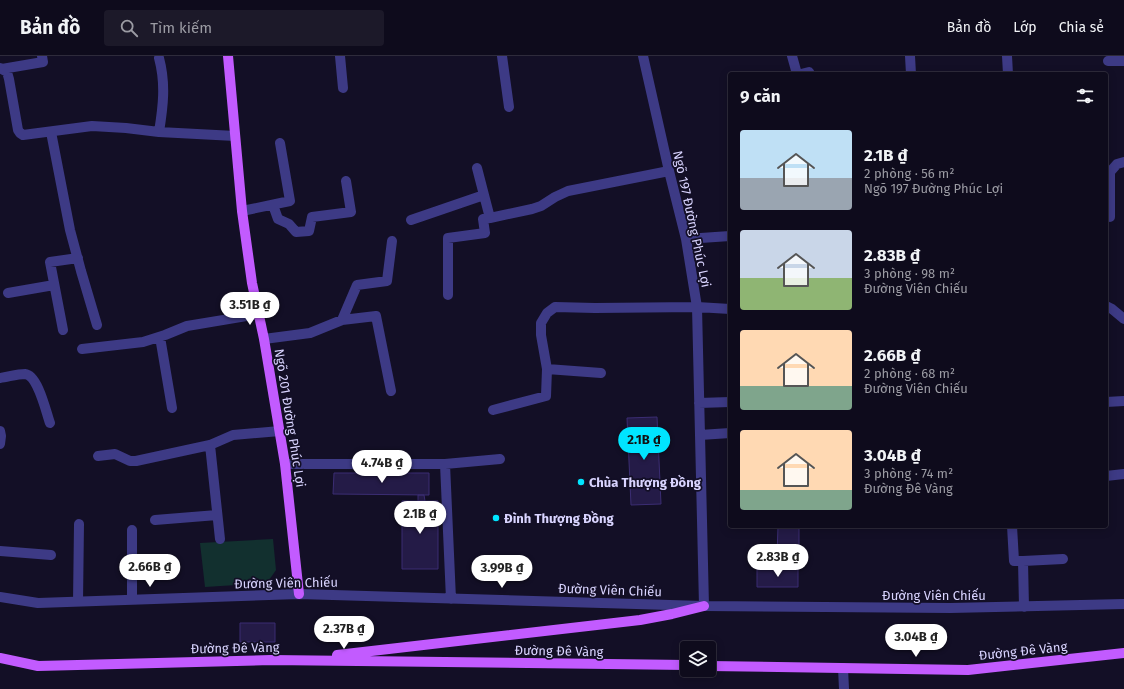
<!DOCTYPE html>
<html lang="vi">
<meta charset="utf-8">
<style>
:root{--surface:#0e0b1c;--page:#1c1929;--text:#f1f3f6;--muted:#9b9ba3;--line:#2e2b3b;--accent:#00e5ff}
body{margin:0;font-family:"Fira Sans",sans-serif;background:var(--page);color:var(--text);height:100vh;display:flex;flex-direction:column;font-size:15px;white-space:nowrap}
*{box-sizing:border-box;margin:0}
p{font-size:13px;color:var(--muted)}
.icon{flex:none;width:22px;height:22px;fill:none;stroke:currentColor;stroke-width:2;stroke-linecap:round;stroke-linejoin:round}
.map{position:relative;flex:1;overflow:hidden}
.drawer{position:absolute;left:728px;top:16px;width:380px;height:456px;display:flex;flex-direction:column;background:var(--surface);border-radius:4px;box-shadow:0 2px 10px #0003,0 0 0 1px var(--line)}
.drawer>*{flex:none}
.buttons{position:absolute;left:680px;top:585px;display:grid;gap:8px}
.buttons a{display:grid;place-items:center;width:36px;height:36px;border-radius:4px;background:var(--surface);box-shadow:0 2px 10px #0003,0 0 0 1px var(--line);font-size:20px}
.price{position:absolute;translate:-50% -34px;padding:0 9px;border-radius:14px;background:#fff;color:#222;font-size:13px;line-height:26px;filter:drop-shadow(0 1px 2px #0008)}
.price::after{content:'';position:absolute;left:50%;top:24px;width:12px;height:9px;margin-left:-6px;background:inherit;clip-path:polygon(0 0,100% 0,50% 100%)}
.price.on{background:var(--accent);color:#111}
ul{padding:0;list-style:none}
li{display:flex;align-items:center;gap:12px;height:100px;padding:0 12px}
li span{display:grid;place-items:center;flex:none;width:112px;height:80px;border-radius:4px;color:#555}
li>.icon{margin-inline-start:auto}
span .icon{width:48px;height:48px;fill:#fffc;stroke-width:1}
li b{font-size:17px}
h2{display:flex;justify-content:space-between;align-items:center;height:48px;padding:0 12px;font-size:17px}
header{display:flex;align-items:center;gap:24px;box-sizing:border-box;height:56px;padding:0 20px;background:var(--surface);border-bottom:1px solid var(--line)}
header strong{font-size:19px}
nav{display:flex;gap:22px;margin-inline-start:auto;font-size:14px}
.search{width:280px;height:36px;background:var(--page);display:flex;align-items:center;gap:10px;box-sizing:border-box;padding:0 14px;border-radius:4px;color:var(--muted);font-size:15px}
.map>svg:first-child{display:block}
</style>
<header>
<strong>Bản đồ</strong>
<div class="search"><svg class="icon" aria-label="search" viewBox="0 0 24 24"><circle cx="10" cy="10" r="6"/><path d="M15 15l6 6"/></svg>Tìm kiếm</div>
<nav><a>Bản đồ</a><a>Lớp</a><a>Chia sẻ</a></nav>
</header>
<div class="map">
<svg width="1124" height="633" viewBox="0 0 1124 633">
<rect width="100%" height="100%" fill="#130f26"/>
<path fill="#12302f" d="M 273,483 L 276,514 L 267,527 L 205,531 L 200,487 Z"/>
<path fill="#241b47" stroke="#3b2d73" d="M 657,361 L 661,448 L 631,449 L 627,362 Z
M 334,417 L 429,417 L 429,439 L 333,438 Z
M 418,439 L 424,439 L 425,445 L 418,445 Z
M 402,445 L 438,445 L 438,513 L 402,513 Z
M 778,470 L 799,470 L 799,501 L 777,501 Z
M 757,513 L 798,513 L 798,531 L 757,531 Z
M 240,567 L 275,567 L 275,586 L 240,586 Z"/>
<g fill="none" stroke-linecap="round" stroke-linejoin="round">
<path stroke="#3d3a85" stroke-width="10" d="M 340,0 L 343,32
M 502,0 L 509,51
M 643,0 L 669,115 L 686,183 L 697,251 L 704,550
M 792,0 L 797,18
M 910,0 L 911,18
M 1007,0 L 1008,18
M 159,2 C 166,28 163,51 159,76
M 1108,5 L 1124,5
M 0,12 L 7,16 L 9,23 L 18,74 L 20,77 L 23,79 L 92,70 L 126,72 L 159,76 L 235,80
M 2,13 L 43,6 L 42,0
M 801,18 L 809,16 L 810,18
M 51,76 L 70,174 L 81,215 L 97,269
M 477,112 L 484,139
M 273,149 L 278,163 L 289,168 L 296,176 L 309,175 L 312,161 L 351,156 L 346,125
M 242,155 L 290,145 L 280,87
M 1110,161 L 1110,116 L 1117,108 L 1124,106
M 411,164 L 484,139 L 490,162 L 532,153 L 541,150 L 555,141 L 568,135 L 669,115
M 686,183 L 730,180
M 8,237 L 54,229
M 448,239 L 448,182 L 485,177 L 483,163 L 490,162
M 1106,250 L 1112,253 L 1124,263
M 342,264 L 357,229 L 387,225 L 392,185
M 63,274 L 50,206 L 78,202
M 160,281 L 172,352
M 264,283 L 310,277 L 342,264 L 376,260 L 391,335
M 82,293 L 143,286 L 165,279 L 187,270 L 259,258
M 547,313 L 601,317
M 0,322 C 8,321 17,318 25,318 C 38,319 46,356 50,367
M 1106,346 L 1124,345
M 699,347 L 730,346
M 493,354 L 546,340 L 547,313 L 541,279 L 541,267 L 547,257 L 555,251 L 595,252 L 697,251 L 730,253
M 0,375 L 1,380 L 0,388
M 700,379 L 730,377
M 210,389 L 220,483
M 98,400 L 115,398 L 130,405 L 136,405 L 210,389 L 233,379 L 280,375
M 285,408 L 445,408 L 500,403
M 445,408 L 451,543
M 1106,420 L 1124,418
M 155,464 L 217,459
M 1012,470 L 1014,505 L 1023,505 L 1024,551
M 0,495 L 51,499
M 1023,505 L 1063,503
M 0,541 L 38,547 L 299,538 L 704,550 L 950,552 L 1124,548
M 132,544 L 132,474
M 78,546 L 79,468
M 843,612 L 844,633"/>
<path stroke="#c25bff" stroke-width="10" d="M 228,0 L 242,155 L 252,227 L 264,283 L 285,408 L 299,538
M 337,599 L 640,564 L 672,558 L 704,550
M 0,602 L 38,610 L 271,604 L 687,609
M 709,610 L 968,614 L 1124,597"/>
</g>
<g fill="#00e5ff" stroke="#130f26" stroke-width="1.5">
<circle cx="581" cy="426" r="4"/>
<circle cx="496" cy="462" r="4"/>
</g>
<g text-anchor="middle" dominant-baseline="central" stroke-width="3.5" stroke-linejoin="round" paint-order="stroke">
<g font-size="13" fill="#d9d4ff" stroke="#130f26">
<text transform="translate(692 163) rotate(78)">Ngõ 197 Đường Phúc Lợi</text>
<text transform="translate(290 362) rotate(81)">Ngõ 201 Đường Phúc Lợi</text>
<text transform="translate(286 527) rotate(-1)">Đường Viên Chiếu</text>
<text transform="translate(610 534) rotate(2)">Đường Viên Chiếu</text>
<text x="934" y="539">Đường Viên Chiếu</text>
<text transform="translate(235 592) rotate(-1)">Đường Đê Vàng</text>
<text transform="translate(559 595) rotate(1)">Đường Đê Vàng</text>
<text transform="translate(1023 595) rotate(-6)">Đường Đê Vàng</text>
</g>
<g font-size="13" font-weight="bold" fill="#d9d4ff" stroke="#130f26" text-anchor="start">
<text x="589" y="426">Chùa Thượng Đồng</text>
<text x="504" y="462">Đình Thượng Đồng</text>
</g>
</g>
</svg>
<div class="buttons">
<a><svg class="icon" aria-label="layers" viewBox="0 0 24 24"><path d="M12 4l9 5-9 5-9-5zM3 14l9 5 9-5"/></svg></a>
</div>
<b class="price" style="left:250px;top:270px">3.51B ₫</b>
<b class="price on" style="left:644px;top:405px">2.1B ₫</b>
<b class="price" style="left:382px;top:428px">4.74B ₫</b>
<b class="price" style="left:420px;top:479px">2.1B ₫</b>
<b class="price" style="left:778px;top:522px">2.83B ₫</b>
<b class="price" style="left:150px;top:532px">2.66B ₫</b>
<b class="price" style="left:502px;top:533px">3.99B ₫</b>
<b class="price" style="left:344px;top:594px">2.37B ₫</b>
<b class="price" style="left:916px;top:602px">3.04B ₫</b>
<section class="drawer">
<h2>9 căn<svg class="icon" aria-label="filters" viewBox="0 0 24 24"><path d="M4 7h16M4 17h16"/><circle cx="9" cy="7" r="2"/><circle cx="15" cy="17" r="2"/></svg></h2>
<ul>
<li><span style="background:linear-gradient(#bfe0f5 60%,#9aa5b1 0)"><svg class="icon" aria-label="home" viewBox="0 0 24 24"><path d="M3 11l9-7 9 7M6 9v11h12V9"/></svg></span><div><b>2.1B ₫</b><p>2 phòng · 56 m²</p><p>Ngõ 197 Đường Phúc Lợi</p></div></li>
<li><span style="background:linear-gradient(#c9d6e8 60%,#8fb573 0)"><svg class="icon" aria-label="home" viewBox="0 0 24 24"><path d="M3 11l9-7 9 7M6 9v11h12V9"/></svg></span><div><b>2.83B ₫</b><p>3 phòng · 98 m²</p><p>Đường Viên Chiếu</p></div></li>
<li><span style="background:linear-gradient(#ffd9b3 70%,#7fa58c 0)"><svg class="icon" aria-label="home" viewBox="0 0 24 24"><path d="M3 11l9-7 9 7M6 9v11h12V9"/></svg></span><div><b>2.66B ₫</b><p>2 phòng · 68 m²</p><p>Đường Viên Chiếu</p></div></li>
<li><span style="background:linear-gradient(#ffd9b3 75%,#7fa58c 0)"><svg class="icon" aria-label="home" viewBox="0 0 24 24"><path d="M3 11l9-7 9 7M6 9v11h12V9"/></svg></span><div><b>3.04B ₫</b><p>3 phòng · 74 m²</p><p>Đường Đê Vàng</p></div></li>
</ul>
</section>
</div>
